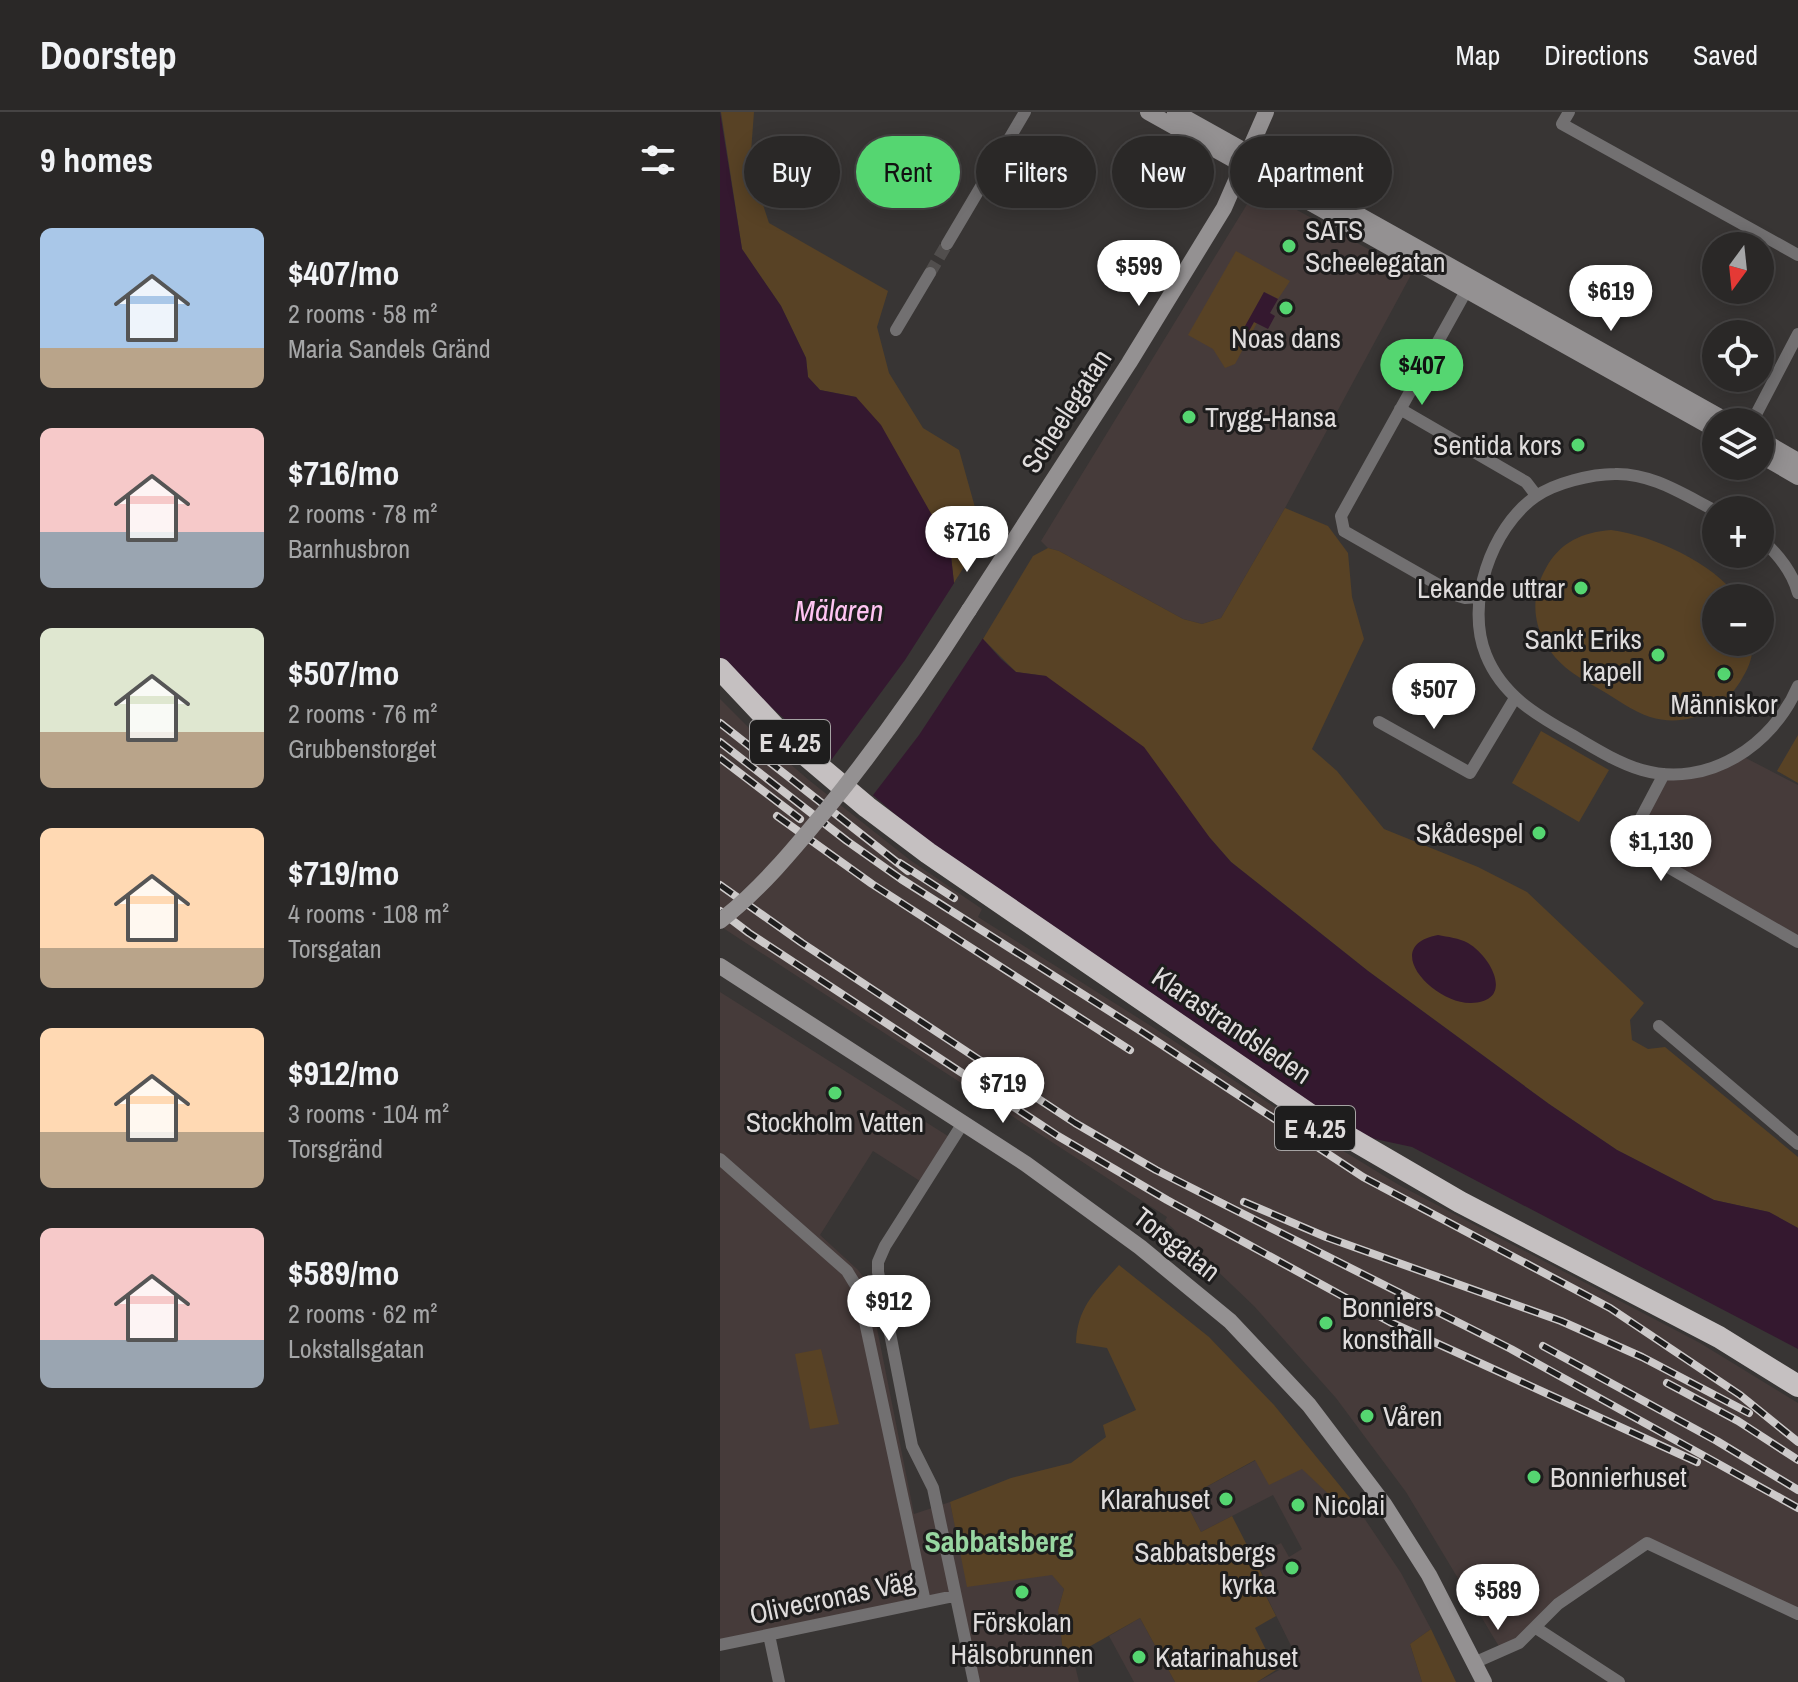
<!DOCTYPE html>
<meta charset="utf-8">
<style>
:root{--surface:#2a2827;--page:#32302f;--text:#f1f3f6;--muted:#a5a6a7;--line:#464444;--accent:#55d671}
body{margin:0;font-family:"Archivo Narrow",sans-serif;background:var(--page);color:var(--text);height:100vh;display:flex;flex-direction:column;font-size:30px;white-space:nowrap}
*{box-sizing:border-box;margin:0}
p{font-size:26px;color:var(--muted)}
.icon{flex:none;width:44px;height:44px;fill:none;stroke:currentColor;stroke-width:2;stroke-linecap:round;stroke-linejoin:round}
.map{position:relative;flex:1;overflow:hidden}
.drawer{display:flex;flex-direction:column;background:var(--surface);width:720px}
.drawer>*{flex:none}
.hud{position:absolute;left:24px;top:24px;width:760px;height:72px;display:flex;gap:16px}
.needle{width:52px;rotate:195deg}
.tools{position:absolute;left:982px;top:120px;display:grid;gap:16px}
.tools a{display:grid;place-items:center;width:72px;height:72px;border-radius:50%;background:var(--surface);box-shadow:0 4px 20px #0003,0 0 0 2px var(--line);font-size:40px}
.price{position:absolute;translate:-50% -68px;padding:0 18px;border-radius:28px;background:#fff;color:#222;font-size:26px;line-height:52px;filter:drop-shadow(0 2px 4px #0008)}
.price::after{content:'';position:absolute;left:50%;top:48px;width:24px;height:18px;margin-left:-12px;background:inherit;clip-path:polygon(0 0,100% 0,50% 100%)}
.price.selected{background:var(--accent);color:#111}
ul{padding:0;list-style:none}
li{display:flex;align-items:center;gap:24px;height:200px;padding:0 40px}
li span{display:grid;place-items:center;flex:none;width:224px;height:160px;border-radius:12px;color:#555}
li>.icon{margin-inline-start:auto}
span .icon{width:96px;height:96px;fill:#fffc;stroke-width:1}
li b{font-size:34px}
h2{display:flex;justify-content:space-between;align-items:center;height:96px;padding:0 40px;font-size:34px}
.pill{padding:0 28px;border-radius:36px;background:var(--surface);box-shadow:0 4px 20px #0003,0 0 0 2px var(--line);font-size:28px;line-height:72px}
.pill.selected{background:var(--accent);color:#111}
header{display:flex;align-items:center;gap:48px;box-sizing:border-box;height:112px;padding:0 40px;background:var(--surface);border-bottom:2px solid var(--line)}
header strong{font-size:38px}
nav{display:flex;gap:44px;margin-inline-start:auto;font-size:28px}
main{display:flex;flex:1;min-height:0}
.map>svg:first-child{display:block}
</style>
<header>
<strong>Doorstep</strong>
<nav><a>Map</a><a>Directions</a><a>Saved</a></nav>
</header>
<main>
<section class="drawer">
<h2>9 homes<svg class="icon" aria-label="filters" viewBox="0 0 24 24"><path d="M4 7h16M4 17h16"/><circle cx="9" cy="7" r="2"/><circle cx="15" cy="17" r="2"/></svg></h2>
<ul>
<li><span style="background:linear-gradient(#a9c7e8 75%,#b9a48a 0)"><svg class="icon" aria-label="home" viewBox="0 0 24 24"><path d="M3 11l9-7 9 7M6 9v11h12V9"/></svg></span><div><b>$407/mo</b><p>2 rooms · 58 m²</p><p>Maria Sandels Gränd</p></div></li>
<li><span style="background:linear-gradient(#f6c9c9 65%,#9aa5b1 0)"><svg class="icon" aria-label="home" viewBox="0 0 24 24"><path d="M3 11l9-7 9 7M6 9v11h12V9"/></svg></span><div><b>$716/mo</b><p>2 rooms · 78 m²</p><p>Barnhusbron</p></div></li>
<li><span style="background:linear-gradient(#dfe7d0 65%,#b9a48a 0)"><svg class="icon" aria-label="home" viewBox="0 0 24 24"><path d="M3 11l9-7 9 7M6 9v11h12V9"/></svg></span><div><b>$507/mo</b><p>2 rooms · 76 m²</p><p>Grubbenstorget</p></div></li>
<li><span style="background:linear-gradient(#ffd9b3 75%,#b9a48a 0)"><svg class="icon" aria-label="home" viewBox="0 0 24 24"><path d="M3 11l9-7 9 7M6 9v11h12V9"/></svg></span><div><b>$719/mo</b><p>4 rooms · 108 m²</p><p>Torsgatan</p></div></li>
<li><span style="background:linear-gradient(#ffd9b3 65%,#b9a48a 0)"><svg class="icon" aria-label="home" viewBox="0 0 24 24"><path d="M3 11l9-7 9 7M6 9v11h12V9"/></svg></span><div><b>$912/mo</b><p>3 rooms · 104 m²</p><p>Torsgränd</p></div></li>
<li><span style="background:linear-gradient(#f6c9c9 70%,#9aa5b1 0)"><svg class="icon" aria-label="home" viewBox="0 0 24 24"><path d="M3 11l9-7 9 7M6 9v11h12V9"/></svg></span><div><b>$589/mo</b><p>2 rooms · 62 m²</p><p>Lokstallsgatan</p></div></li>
</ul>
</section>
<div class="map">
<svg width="1078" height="1570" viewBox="0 0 1078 1570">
<rect width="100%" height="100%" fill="#383534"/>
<path fill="#463b3a" d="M 537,76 L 692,161 L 565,396 L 501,506 L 482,512 L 463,507 L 339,439 L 328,436 L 321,429 Z
M 0,587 L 33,620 L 90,669 L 190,748 L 262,797 L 258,805 L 431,914 L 602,1026 L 679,1073 L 980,1231 L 1078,1291 L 1078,1501 L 929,1431 L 840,1493 L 783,1541 L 686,1380 L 616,1286 L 534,1194 L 445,1109 L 447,1105 L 0,814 Z
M 1022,644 L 1078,673 L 1078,830 L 923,739 L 915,719 L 945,663 Z
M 0,880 L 231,1026 L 203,1071 L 153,1039 L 100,1123 L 138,1158 L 148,1171 L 194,1402 L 230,1390 L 248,1474 L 332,1462 L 344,1477 L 338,1498 L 344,1548 L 353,1545 L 359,1570 L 255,1570 L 234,1483 L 0,1533 Z
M 536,1348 L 582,1356 L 619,1392 L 634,1391 L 681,1461 L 711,1517 L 690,1532 L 702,1570 L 537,1570 L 578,1548 L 546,1483 L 550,1480 L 541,1459 L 557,1451 L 550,1436 L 561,1431 L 569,1445 L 582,1437 L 553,1383 L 481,1420 L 464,1387 Z
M 420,1506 L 455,1570 L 414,1570 L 389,1524 Z"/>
<path fill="#584225" d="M 1,0 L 34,0 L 30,53 L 49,111 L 168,179 L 157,215 L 169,261 L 203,316 L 239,338 L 263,424 L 234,471 L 230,434 L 136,285 L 100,278 L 88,265 L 86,246 L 61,194 L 22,137 Z
M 516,139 L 570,169 L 558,187 L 544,180 L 520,235 L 534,210 L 537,211 L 515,252 L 505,256 L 493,237 L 468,223 Z
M 565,396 L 608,414 L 628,441 L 632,485 L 644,527 L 592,637 L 617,659 L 664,717 L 758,755 L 807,780 L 924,891 L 910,908 L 912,928 L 928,937 L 945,935 L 1078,1045 L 1078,1116 L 1049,1100 L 994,1088 L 897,1038 L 829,992 L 648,859 L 511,750 L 490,726 L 326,564 L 296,560 L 263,527 L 313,444 L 328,436 L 339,439 L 463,507 L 482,512 L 501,506 Z
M 891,418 C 932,423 994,451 1018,486 L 996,486 L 996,530 L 1032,530 C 1034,545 1028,557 1020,570 C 1001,600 965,616 930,605 C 912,599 897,587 881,578 C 871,572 859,566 850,559 C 816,533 805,492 826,456 C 840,430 863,420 891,418 Z
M 821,619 L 889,658 L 859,710 L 792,671 Z
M 1078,623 L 1078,671 L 1057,659 Z
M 399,1153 L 489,1225 L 554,1293 L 634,1391 L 619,1392 L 582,1357 L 549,1373 L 535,1348 L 464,1387 L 481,1420 L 512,1404 L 551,1480 L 546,1484 L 556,1504 L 535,1516 L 556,1558 L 537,1570 L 455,1570 L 420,1506 L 344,1549 L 338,1498 L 344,1477 L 332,1463 L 247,1475 L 230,1390 L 291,1366 L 351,1351 L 386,1325 L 383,1313 L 416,1298 L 387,1236 L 356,1231 C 357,1195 376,1179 399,1153 Z
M 101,1237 L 119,1312 L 90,1317 L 75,1242 Z
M 711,1517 L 736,1570 L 702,1570 L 690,1532 Z"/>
<path fill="#34182f" d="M 0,0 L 22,137 L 61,194 L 86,246 L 88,265 L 100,278 L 136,285 L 161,313 L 230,435 L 234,471 L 263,527 L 281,547 L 296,560 L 326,564 L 424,635 L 490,726 L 511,750 L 648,859 L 829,992 L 897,1038 L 994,1088 L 1049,1100 L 1078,1116 L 1078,1237 L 692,1035 L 655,1027 L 624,1014 L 198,722 L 38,584 L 0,547 Z
M 544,180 L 558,187 L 550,201 L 555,204 L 548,217 L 534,210 L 520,235 L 515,232 Z
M 718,823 C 728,825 739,826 748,831 C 772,845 795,890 751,891 C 714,892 659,834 718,823 Z"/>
<path fill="#383534" d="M 238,465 L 265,523 L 199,623 L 150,687 L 109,651 L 185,548 Z"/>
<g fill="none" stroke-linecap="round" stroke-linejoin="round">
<path stroke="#514e4d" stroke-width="12" stroke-dasharray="12 6" stroke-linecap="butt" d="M 210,161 L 227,132"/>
<path stroke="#727071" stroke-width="12" d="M 849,0 L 842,12 L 1078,143
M 227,132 L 305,0
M 750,172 L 621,404 L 624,419 L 738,484 L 745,486 L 758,485
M 176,218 L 210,161
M 680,297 L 806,370 L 816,383
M 1032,310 L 1078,222
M 996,399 C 964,383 932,361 895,362 C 872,362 834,371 815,385 C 771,416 745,492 766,543 C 782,583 816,603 852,623 C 874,636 898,651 922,658 C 988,677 1053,633 1078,574
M 1040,426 C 1057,441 1072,458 1078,481
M 659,610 L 750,661 L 795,586
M 944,662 L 914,719 L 914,733 L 922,740 L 1078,830
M 939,914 L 1078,1032
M 243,1011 L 165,1134 L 158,1150 L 158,1160 L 192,1334 L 213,1376 L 254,1570
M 0,1047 L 127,1159 L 138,1177 L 205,1490
M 816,1516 L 899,1570
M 49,1523 L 59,1570
M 0,1533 L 234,1484
M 756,1550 L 799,1531 L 838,1492 L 927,1431 L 1078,1502"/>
<path stroke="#949192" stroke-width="16" d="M 428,0 L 996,318
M 455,0 L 1009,310
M 1040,327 L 1078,349
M 1040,343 L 1078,365
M 249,498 L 409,251 L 504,96 L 546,0
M 0,854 L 306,1052 L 420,1135 L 510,1209 L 589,1293 L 664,1392 L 709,1463 L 764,1570"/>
<path stroke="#c5c0c1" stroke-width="22" d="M 0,557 L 63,624 L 147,695 L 208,741 L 589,1002 L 740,1090 L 999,1225 L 1078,1274"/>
<g stroke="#cdcaca" stroke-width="8">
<path id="rail" d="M 0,611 L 188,759
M 0,630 L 127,729 L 181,767 L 424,921 L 643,1065 L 890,1196 L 1020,1283 L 1078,1330
M 0,646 L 80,707
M 57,704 L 152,772 L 410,938
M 180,751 L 234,786
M 0,773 L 82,831 L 355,1011 L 436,1058 L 791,1237 L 1078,1396
M 0,799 L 29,821 L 338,1024 L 447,1088 L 670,1210 L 977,1350
M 524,1090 L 606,1125 L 841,1209 L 922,1245 L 1029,1301
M 823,1234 L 997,1329 L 1078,1378
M 947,1271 L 1018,1309 L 1078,1348"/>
</g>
<use href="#rail" stroke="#1e1d1d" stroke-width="5" stroke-dasharray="15" stroke-linecap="butt"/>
<path stroke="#949192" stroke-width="16" d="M 0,809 C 40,778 74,737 106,698 C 158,634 205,567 249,498"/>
</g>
<g fill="#55d671" stroke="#1e1d1d" stroke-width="3">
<circle cx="569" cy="134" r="8"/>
<circle cx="566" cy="196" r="8"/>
<circle cx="469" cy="305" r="8"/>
<circle cx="858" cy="333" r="8"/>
<circle cx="861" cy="476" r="8"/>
<circle cx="938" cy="543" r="8"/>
<circle cx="1004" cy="562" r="8"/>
<circle cx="819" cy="721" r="8"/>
<circle cx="115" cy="981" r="8"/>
<circle cx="606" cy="1211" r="8"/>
<circle cx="647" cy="1304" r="8"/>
<circle cx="814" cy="1365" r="8"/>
<circle cx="506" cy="1387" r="8"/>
<circle cx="578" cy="1393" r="8"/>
<circle cx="572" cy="1456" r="8"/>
<circle cx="302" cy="1480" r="8"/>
<circle cx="419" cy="1545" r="8"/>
</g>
<g text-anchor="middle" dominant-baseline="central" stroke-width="6" stroke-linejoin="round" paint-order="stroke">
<g fill="#1e1d1d" stroke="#a5a3a3" stroke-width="2">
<rect x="30" y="608" width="80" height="44" rx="6"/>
<rect x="555" y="994" width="80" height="44" rx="6"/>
</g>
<g font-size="26" font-weight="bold" fill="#dfdcdc">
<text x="70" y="630">E 4.25</text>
<text x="595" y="1016">E 4.25</text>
</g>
<g font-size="28" fill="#dfdcdc" stroke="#1e1d1d" text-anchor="start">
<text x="585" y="118">SATS<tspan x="585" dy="32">Scheelegatan</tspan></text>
<text x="566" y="226" text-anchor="middle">Noas dans</text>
<text x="485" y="305">Trygg-Hansa</text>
<text x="842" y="333" text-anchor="end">Sentida kors</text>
<text x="845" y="476" text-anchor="end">Lekande uttrar</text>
<text x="922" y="527" text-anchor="end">Sankt Eriks<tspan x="922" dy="32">kapell</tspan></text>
<text x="1004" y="592" text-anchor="middle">Människor</text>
<text x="803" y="721" text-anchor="end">Skådespel</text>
<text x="115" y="1010" text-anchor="middle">Stockholm Vatten</text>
<text x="622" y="1195">Bonniers<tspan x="622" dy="32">konsthall</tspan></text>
<text x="663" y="1304">Våren</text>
<text x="830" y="1365">Bonnierhuset</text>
<text x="490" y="1387" text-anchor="end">Klarahuset</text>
<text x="594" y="1393">Nicolai</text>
<text x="556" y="1440" text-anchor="end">Sabbatsbergs<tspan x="556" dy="32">kyrka</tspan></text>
<text x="302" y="1510" text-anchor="middle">Förskolan<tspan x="302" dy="32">Hälsobrunnen</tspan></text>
<text x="435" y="1545">Katarinahuset</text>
</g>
<g font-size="28" fill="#dfdcdc" stroke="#1e1d1d">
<text transform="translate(346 299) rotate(-57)">Scheelegatan</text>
<text transform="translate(512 913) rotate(34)">Klarastrandsleden</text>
<text transform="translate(457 1132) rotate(38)">Torsgatan</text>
<text transform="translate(112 1485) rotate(-12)">Olivecronas Väg</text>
</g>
<g font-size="30" font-style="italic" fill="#ffc4f2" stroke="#1e1d1d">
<text x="119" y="498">Mälaren</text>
</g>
<g font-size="30" font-weight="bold" fill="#98d7a1" stroke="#1e1d1d">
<text x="279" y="1429">Sabbatsberg</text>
</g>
</g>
</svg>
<div class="tools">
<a><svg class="needle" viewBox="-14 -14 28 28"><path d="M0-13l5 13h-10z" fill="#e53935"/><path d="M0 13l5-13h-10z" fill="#a5a6a7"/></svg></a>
<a><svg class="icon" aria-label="locate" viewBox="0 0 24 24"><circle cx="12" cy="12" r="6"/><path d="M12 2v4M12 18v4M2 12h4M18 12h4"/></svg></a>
<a><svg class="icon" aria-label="layers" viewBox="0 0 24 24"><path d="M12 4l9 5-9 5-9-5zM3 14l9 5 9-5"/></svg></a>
<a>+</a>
<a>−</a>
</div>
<b class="price" style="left:419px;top:196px">$599</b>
<b class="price" style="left:891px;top:221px">$619</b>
<b class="price selected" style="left:702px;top:295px">$407</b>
<b class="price" style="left:247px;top:462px">$716</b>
<b class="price" style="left:714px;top:619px">$507</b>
<b class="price" style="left:941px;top:771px">$1,130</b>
<b class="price" style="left:283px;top:1013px">$719</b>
<b class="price" style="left:169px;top:1231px">$912</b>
<b class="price" style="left:778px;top:1520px">$589</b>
<div class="hud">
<a class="pill">Buy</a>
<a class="pill selected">Rent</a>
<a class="pill">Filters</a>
<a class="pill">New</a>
<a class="pill">Apartment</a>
</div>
</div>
</main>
